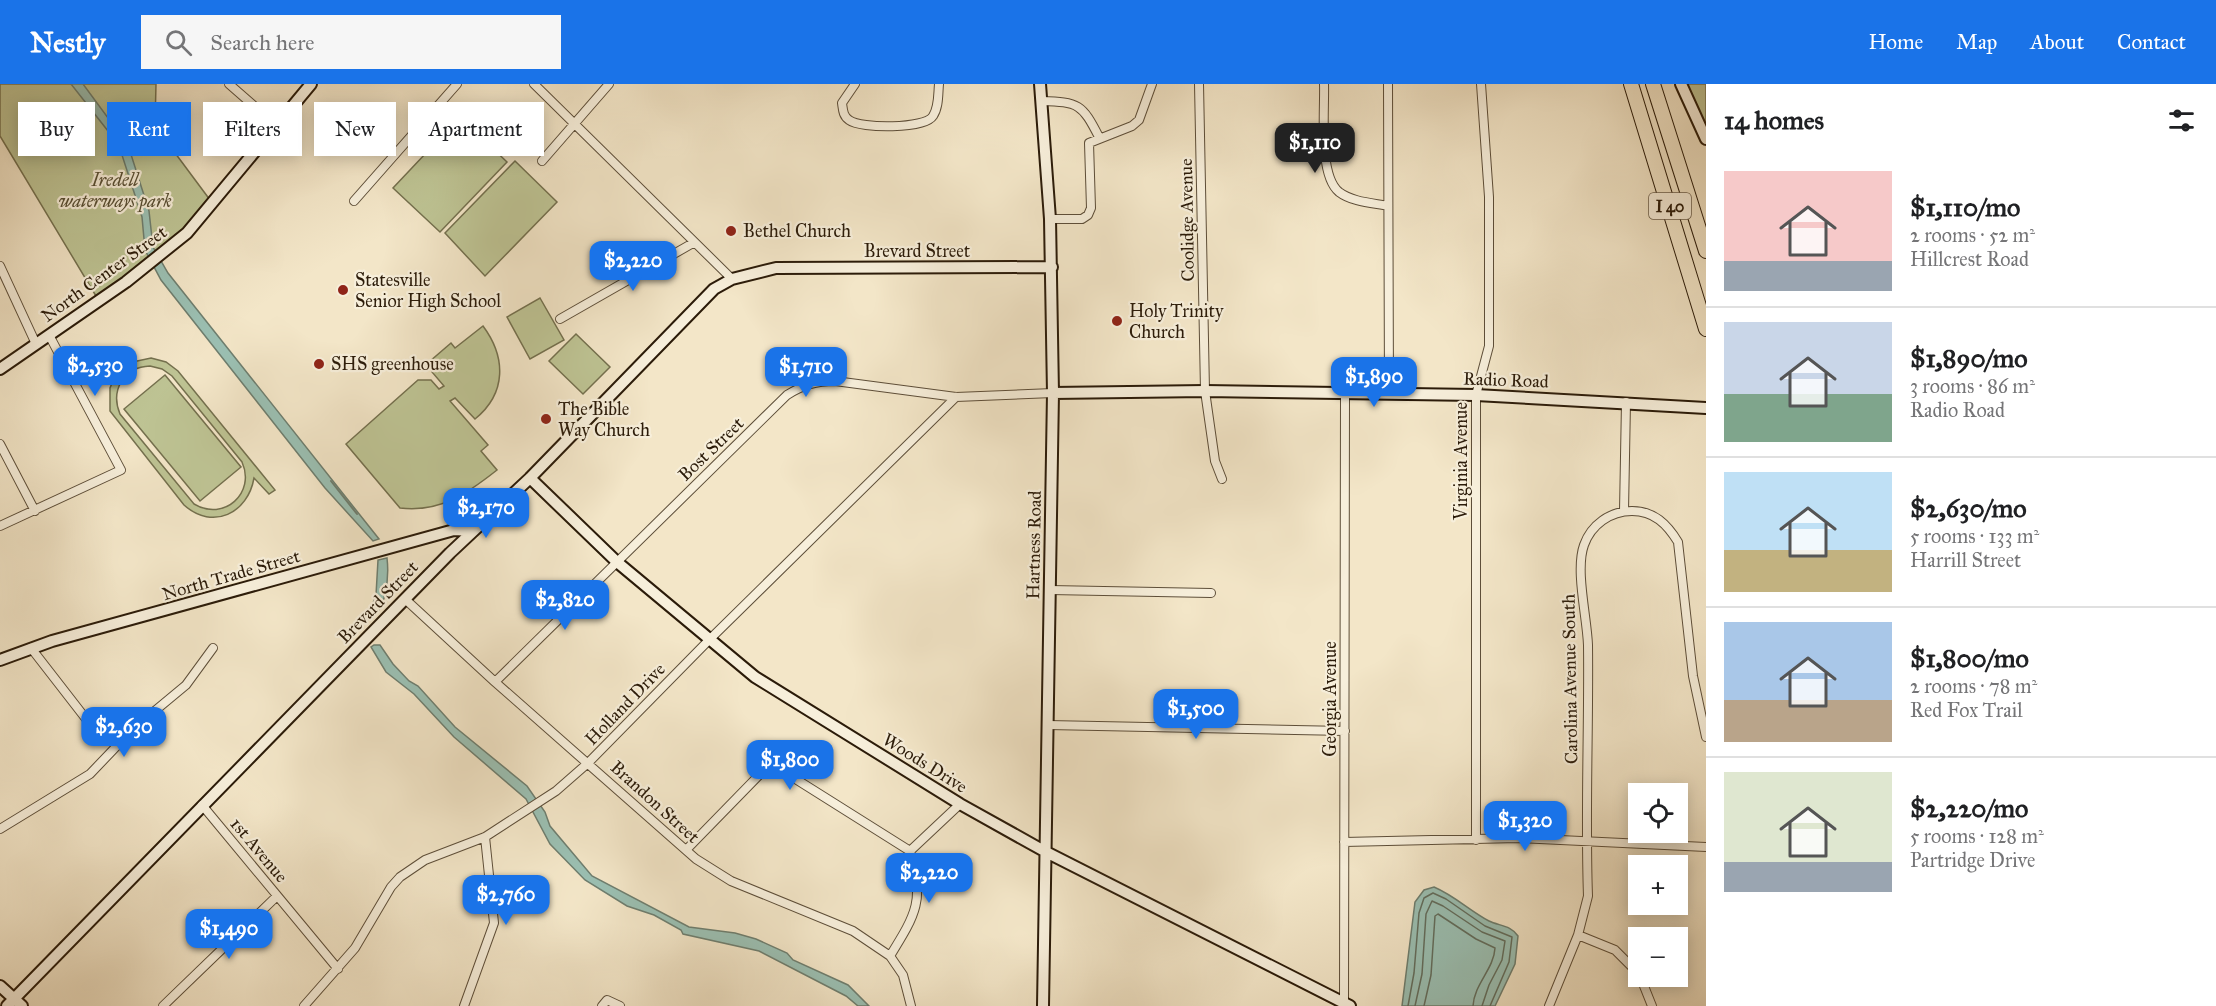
<!DOCTYPE html>
<meta charset="utf-8">
<style>
:root{--surface:#fff;--page:#f6f6f6;--text:#202124;--muted:#757577;--line:#e0e0e0;--accent:#1a73e8}
body{margin:0;font-family:"IM FELL Great Primer",serif;background:var(--page);color:var(--text);height:100vh;display:flex;flex-direction:column;font-size:22px;white-space:nowrap}
*{box-sizing:border-box;margin:0}
p{font-size:20px;color:var(--muted)}
.icon{flex:none;width:33px;height:33px;fill:none;stroke:currentColor;stroke-width:2;stroke-linecap:round;stroke-linejoin:round}
.map{position:relative;flex:1;overflow:hidden}
.details{display:flex;flex-direction:column;background:var(--surface);width:510px}
.details>*{flex:none}
.top-card{position:absolute;left:18px;top:18px;width:570px;height:54px;display:flex;gap:12px}
.tools{position:absolute;left:1628px;top:699px;display:grid;gap:12px}
.tools a{display:grid;place-items:center;width:60px;height:60px;border-radius:0px;background:var(--surface);box-shadow:0 3px 15px #0003;font-size:30px}
.price{position:absolute;translate:-50% -51px;padding:0 14px;border-radius:12px;background:var(--accent);color:#fff;font-size:20px;line-height:39px;filter:drop-shadow(0 2px 3px #0008)}
.price::after{content:'';position:absolute;left:50%;top:36px;width:18px;height:14px;margin-left:-9px;background:inherit;clip-path:polygon(0 0,100% 0,50% 100%)}
.price.on{background:#222;color:#fff}
ul{padding:0;list-style:none}
li{display:flex;align-items:center;gap:18px;height:150px;padding:0 18px}
li+li{border-top:2px solid var(--line)}
li span{display:grid;place-items:center;flex:none;width:168px;height:120px;border-radius:0px;color:#555}
li>.icon{margin-inline-start:auto}
span .icon{width:72px;height:72px;fill:#fffc;stroke-width:1}
li b{font-size:26px}
h2{display:flex;justify-content:space-between;align-items:center;height:72px;padding:0 18px;font-size:26px}
.pill{padding:0 21px;border-radius:0px;background:var(--surface);box-shadow:0 3px 15px #0003;font-size:21px;line-height:54px}
.pill.on{background:var(--accent);color:#fff}
header{display:flex;align-items:center;gap:36px;box-sizing:border-box;height:84px;padding:0 30px;background:var(--accent);color:#fff}
header strong{font-size:28px}
nav{display:flex;gap:33px;margin-inline-start:auto;font-size:21px}
.search{width:420px;height:54px;background:var(--page);display:flex;align-items:center;gap:15px;box-sizing:border-box;padding:0 21px;border-radius:0px;color:var(--muted);font-size:22px}
main{display:flex;flex:1;min-height:0}
.map>svg:first-child{display:block}
</style>
<header>
<strong>Nestly</strong>
<div class="search"><svg class="icon" aria-label="search" viewBox="0 0 24 24"><circle cx="10" cy="10" r="6"/><path d="M15 15l6 6"/></svg>Search here</div>
<nav><a>Home</a><a>Map</a><a>About</a><a>Contact</a></nav>
</header>
<main>
<div class="map">
<svg width="1706" height="922" viewBox="0 0 1706 922">
<rect width="100%" height="100%" fill="#f3e6c8"/>
<filter id="stains"><feTurbulence type="fractalNoise" baseFrequency=".00333" numOctaves="4"/><feColorMatrix values="0 0 0 0 .2 0 0 0 0 .09 0 0 0 0 .02 0 0 0 .5 -.17"/></filter>
<radialGradient id="worn" r=".72"><stop offset=".6" stop-color="#630" stop-opacity="0"/><stop offset="1" stop-color="#630" stop-opacity=".3"/></radialGradient>
<path fill="#bec494" stroke="#74704e" stroke-width="1.5" fill-rule="evenodd" d="M 0,0 L 156,0 L 155,42 L 213,120 L 99,217 L 0,52 Z
M 1686,0 L 1706,0 L 1706,55 Z
M 460,33 L 507,78 L 440,148 L 393,104 Z
M 515,77 L 557,118 L 485,192 L 445,149 Z
M 540,214 L 564,256 L 530,275 L 507,233 Z
M 483,242 C 506,273 507,309 475,335 L 455,314 L 450,317 L 488,361 L 481,367 L 497,386 C 468,409 440,429 400,424 L 346,360 L 418,296 L 431,296 L 439,305 L 444,302 L 432,288 L 429,278 L 451,259 L 455,264 Z
M 576,250 L 610,283 L 583,310 L 549,277 Z
M 151,274 L 166,278 L 178,287 L 275,406 L 269,410 L 254,394 C 248,429 213,447 184,421 L 110,327 L 110,304 L 116,290 L 128,279 ZM 150,282 L 162,285 L 172,292 L 242,378 C 256,409 224,438 194,420 L 120,330 C 110,306 124,283 150,282 Z
M 165,291 L 241,383 L 200,417 L 124,325 Z"/>
<path fill="#9bc0b3" stroke="#6e7e6f" stroke-width="1.5" d="M 71,0 L 83,0 L 128,61 L 149,127 L 153,163 L 168,189 L 379,455 L 373,457 L 325,404 L 161,196 L 145,166 L 142,133 L 122,71 L 108,47 Z
M 387,474 C 389,491 387,530 367,536 L 376,511 L 378,476 Z
M 374,561 L 380,561 L 393,580 L 409,597 L 418,602 L 455,643 L 527,702 L 545,728 L 550,742 L 592,792 L 689,843 L 735,849 L 756,855 L 787,869 L 793,876 L 848,901 L 869,922 L 858,922 L 846,912 L 759,867 L 683,850 L 681,846 L 654,831 L 627,822 L 585,796 L 550,760 L 526,715 L 454,653 L 414,610 L 386,588 L 371,563 Z
M 1434,803 C 1455,812 1470,827 1489,837 C 1499,842 1511,841 1518,852 L 1515,880 L 1495,922 L 1402,922 L 1415,818 L 1424,806 Z"/>
<g fill="none" stroke-linecap="round" stroke-linejoin="round">
<path stroke="#636e5e" stroke-width="1.5" d="M 1408,922 L 1414,889 L 1419,829 L 1424,814 L 1433,809 L 1446,815 L 1485,842 L 1512,853 L 1509,878 L 1490,922
M 1415,922 L 1422,890 L 1426,830 L 1432,817 L 1443,822 L 1482,848 L 1505,857 L 1502,876 L 1489,901 L 1482,922
M 1424,922 L 1431,891 L 1435,832 L 1438,830 L 1476,855 L 1495,864 C 1494,885 1474,900 1473,922"/>
<path stroke="#6e7e6f" stroke-width="2" d="M 331,397 L 357,430"/>
<g stroke="#5d4e39" stroke-width="10">
<path id="street" d="M 229,0 L 277,42
M 534,0 L 732,195
M 855,0 L 842,19 C 843,26 843,32 849,36 C 861,45 925,45 933,32 C 939,23 938,10 939,0
M 1199,0 L 1205,307 L 1215,377 L 1222,395
M 1324,0 C 1325,26 1318,91 1339,108 C 1352,118 1373,119 1388,122
M 1388,0 L 1389,310
M 1041,17 C 1079,18 1082,20 1099,53
M 542,77 L 609,0
M 354,117 L 457,0
M 1050,135 L 1082,135 L 1088,131 L 1091,124 L 1089,59 L 1132,42 L 1139,36 L 1152,0
M 0,182 L 36,260
M 560,235 L 693,159
M 0,360 L 35,427
M 1624,427 L 1626,318
M 0,442 L 121,386 L 49,251
M 1050,506 L 1211,509
M 405,515 L 495,598 L 696,775 L 731,797 L 853,847 L 890,872
M 31,564 L 90,640
M 495,598 L 787,311 C 803,301 816,297 835,297 L 956,313 L 1053,309
M 1048,641 L 1345,647
M 202,721 L 338,885
M 0,745 L 90,690 L 133,645 L 186,601 L 213,564
M 1476,756 L 1476,311 L 1489,262 L 1489,113 L 1481,0
M 1344,758 L 1518,754 L 1706,763
M 686,766 L 768,682 L 775,682 L 910,767
M 1578,851 L 1615,866 L 1638,889
M 1640,892 L 1652,922
M 1344,921 L 1345,309
M 163,922 L 277,812
M 304,922 L 355,864 L 391,803 L 400,793 L 425,776 L 485,753 L 556,707 L 588,679 L 708,557 L 956,313
M 464,922 L 494,839 L 485,753
M 602,922 L 607,916 L 620,922
M 911,922 L 903,891 L 890,872 C 916,830 925,816 910,767 L 960,720
M 1549,922 L 1578,851 L 1588,812 C 1585,728 1589,645 1588,561 C 1587,533 1575,486 1584,461 C 1591,441 1610,427 1632,427 C 1654,427 1667,440 1678,458 L 1693,592 L 1706,653"/>
</g>
<g stroke="#2b1b09" stroke-width="14">
<path id="secondary" d="M 1040,0 L 1050,135 L 1053,309 L 1043,922
M 1681,0 L 1706,55
M 0,285 L 126,198 L 187,149 L 311,0
M 1053,309 L 1205,307 L 1476,311 L 1706,324
M 530,394 L 617,478 L 755,593 L 960,720 L 1046,768 L 1350,922
M 0,576 L 52,557 L 454,446 L 473,447
M 0,902 L 22,922
M 7,922 L 450,469 L 530,394 L 714,205 L 732,195 L 776,184 L 1052,183"/>
</g>
<g stroke="#2b1b09" stroke-width="16">
<path id="highway" d="M 1631,0 L 1706,245
M 1653,0 L 1706,167"/>
</g>
<use href="#street" stroke="#f7efdb" stroke-width="8"/>
<use href="#secondary" stroke="#f7efdb" stroke-width="10"/>
<use href="#highway" stroke="#f3e6c8" stroke-width="14"/>
</g>
<g fill="#8f2418" stroke="#f7efdb" stroke-width="2">
<circle cx="731" cy="147" r="6"/>
<circle cx="343" cy="206" r="6"/>
<circle cx="1117" cy="237" r="6"/>
<circle cx="319" cy="280" r="6"/>
<circle cx="546" cy="335" r="6"/>
</g>
<g text-anchor="middle" dominant-baseline="central" stroke-width="4.5" stroke-linejoin="round" paint-order="stroke">
<rect fill="#f7efdb" stroke="#685b48" stroke-width="1.5" x="1649" y="109" width="42" height="26" rx="4.5"/>
<g font-size="16" font-weight="bold" fill="#2b1b09">
<text x="1670" y="122">I 40</text>
</g>
<g font-size="18" font-style="italic" fill="#574e33" stroke="#f7efdb">
<text x="115" y="96">Iredell<tspan x="115" dy="21">waterways park</tspan></text>
</g>
<g font-size="18" fill="#2b1b09" stroke="#f7efdb">
<text transform="translate(1187 136) rotate(-91)">Coolidge Avenue</text>
<text x="917" y="167">Brevard Street</text>
<text transform="translate(104 190) rotate(-36)">North Center Street</text>
<text transform="translate(1506 296) rotate(2)">Radio Road</text>
<text transform="translate(711 365) rotate(-44)">Bost Street</text>
<text transform="translate(1461 377) rotate(-90)">Virginia Avenue</text>
<text transform="translate(1034 461) rotate(-89)">Hartness Road</text>
<text transform="translate(231 491) rotate(-16)">North Trade Street</text>
<text transform="translate(378 518) rotate(-46)">Brevard Street</text>
<text transform="translate(1570 595) rotate(-91)">Carolina Avenue South</text>
<text transform="translate(1330 615) rotate(-90)">Georgia Avenue</text>
<text transform="translate(625 620) rotate(-46)">Holland Drive</text>
<text transform="translate(925 679) rotate(32)">Woods Drive</text>
<text transform="translate(655 718) rotate(42)">Brandon Street</text>
<text transform="translate(259 766) rotate(50)">1st Avenue</text>
</g>
<g font-size="18" fill="#2b1b09" stroke="#f7efdb" text-anchor="start">
<text x="743" y="147">Bethel Church</text>
<text x="355" y="196">Statesville<tspan x="355" dy="21">Senior High School</tspan></text>
<text x="1129" y="227">Holy Trinity<tspan x="1129" dy="21">Church</tspan></text>
<text x="331" y="280">SHS greenhouse</text>
<text x="558" y="325">The Bible<tspan x="558" dy="21">Way Church</tspan></text>
</g>
</g>
<rect width="100%" height="100%" filter="url(#stains)"/>
<rect width="100%" height="100%" fill="url(#worn)"/>
</svg>
<div class="tools">
<a><svg class="icon" aria-label="locate" viewBox="0 0 24 24"><circle cx="12" cy="12" r="6"/><path d="M12 2v4M12 18v4M2 12h4M18 12h4"/></svg></a>
<a>+</a>
<a>−</a>
</div>
<b class="price on" style="left:1315px;top:90px">$1,110</b>
<b class="price" style="left:633px;top:208px">$2,220</b>
<b class="price" style="left:95px;top:313px">$2,530</b>
<b class="price" style="left:806px;top:314px">$1,710</b>
<b class="price" style="left:1374px;top:324px">$1,890</b>
<b class="price" style="left:486px;top:455px">$2,170</b>
<b class="price" style="left:565px;top:547px">$2,820</b>
<b class="price" style="left:1196px;top:656px">$1,500</b>
<b class="price" style="left:124px;top:674px">$2,630</b>
<b class="price" style="left:790px;top:707px">$1,800</b>
<b class="price" style="left:1525px;top:768px">$1,320</b>
<b class="price" style="left:929px;top:820px">$2,220</b>
<b class="price" style="left:506px;top:842px">$2,760</b>
<b class="price" style="left:229px;top:876px">$1,490</b>
<div class="top-card">
<a class="pill">Buy</a>
<a class="pill on">Rent</a>
<a class="pill">Filters</a>
<a class="pill">New</a>
<a class="pill">Apartment</a>
</div>
</div>
<section class="details">
<h2>14 homes<svg class="icon" aria-label="filters" viewBox="0 0 24 24"><path d="M4 7h16M4 17h16"/><circle cx="9" cy="7" r="2"/><circle cx="15" cy="17" r="2"/></svg></h2>
<ul>
<li><span style="background:linear-gradient(#f6c9c9 75%,#9aa5b1 0)"><svg class="icon" aria-label="home" viewBox="0 0 24 24"><path d="M3 11l9-7 9 7M6 9v11h12V9"/></svg></span><div><b>$1,110/mo</b><p>2 rooms · 52 m²</p><p>Hillcrest Road</p></div></li>
<li><span style="background:linear-gradient(#c9d6e8 60%,#7fa58c 0)"><svg class="icon" aria-label="home" viewBox="0 0 24 24"><path d="M3 11l9-7 9 7M6 9v11h12V9"/></svg></span><div><b>$1,890/mo</b><p>3 rooms · 86 m²</p><p>Radio Road</p></div></li>
<li><span style="background:linear-gradient(#bfe0f5 65%,#c2b280 0)"><svg class="icon" aria-label="home" viewBox="0 0 24 24"><path d="M3 11l9-7 9 7M6 9v11h12V9"/></svg></span><div><b>$2,630/mo</b><p>5 rooms · 133 m²</p><p>Harrill Street</p></div></li>
<li><span style="background:linear-gradient(#a9c7e8 65%,#b9a48a 0)"><svg class="icon" aria-label="home" viewBox="0 0 24 24"><path d="M3 11l9-7 9 7M6 9v11h12V9"/></svg></span><div><b>$1,800/mo</b><p>2 rooms · 78 m²</p><p>Red Fox Trail</p></div></li>
<li><span style="background:linear-gradient(#dfe7d0 75%,#9aa5b1 0)"><svg class="icon" aria-label="home" viewBox="0 0 24 24"><path d="M3 11l9-7 9 7M6 9v11h12V9"/></svg></span><div><b>$2,220/mo</b><p>5 rooms · 128 m²</p><p>Partridge Drive</p></div></li>
</ul>
</section>
</main>
